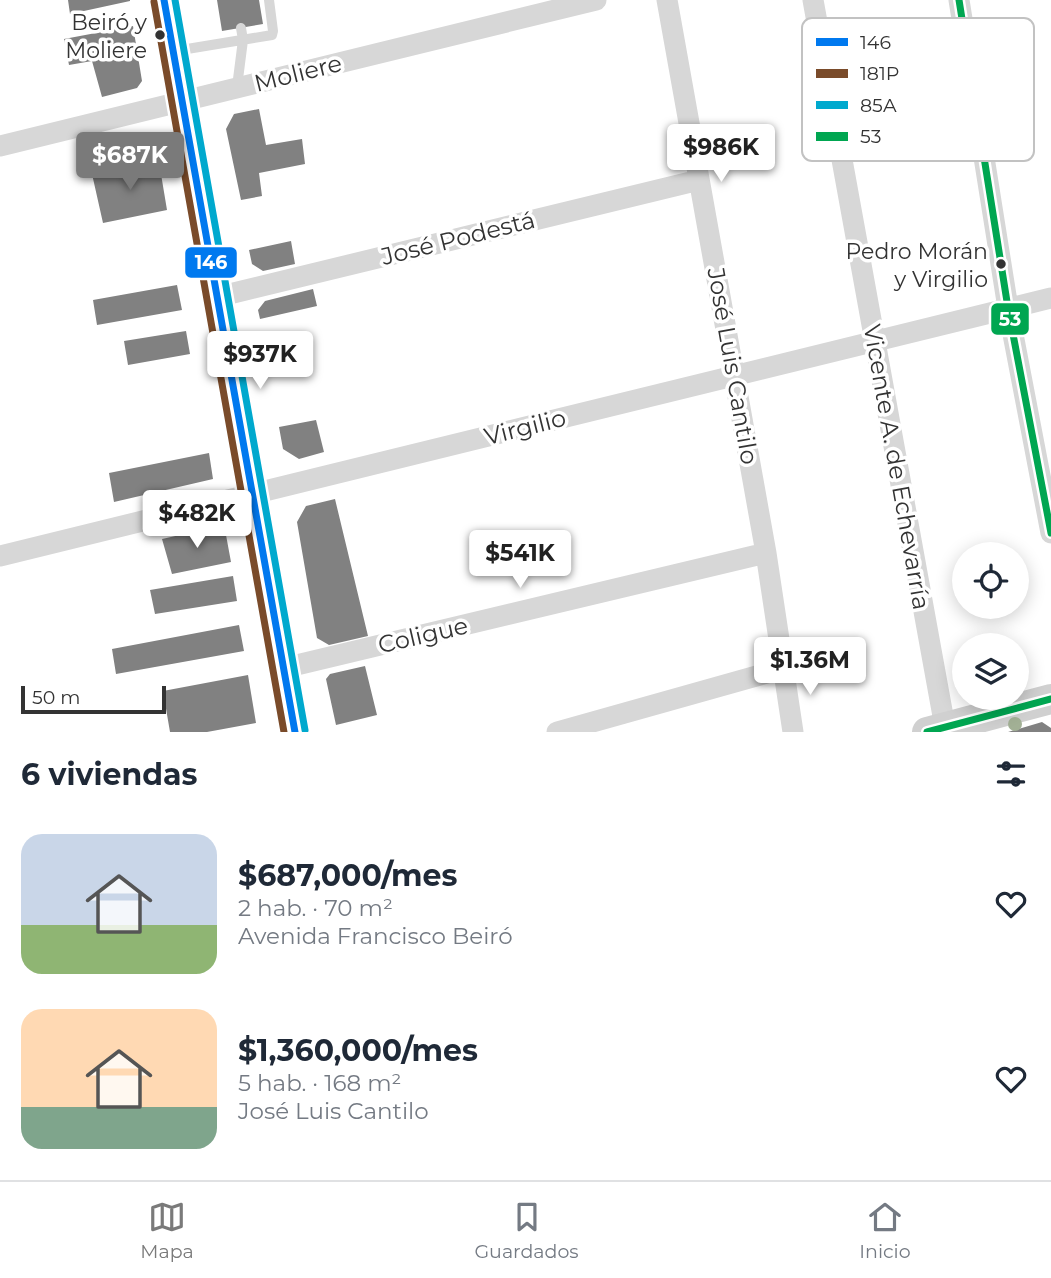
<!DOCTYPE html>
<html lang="es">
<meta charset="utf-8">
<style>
:root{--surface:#fff;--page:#f6f6f7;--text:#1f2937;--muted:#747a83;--line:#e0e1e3;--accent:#7a7a7a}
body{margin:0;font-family:Montserrat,sans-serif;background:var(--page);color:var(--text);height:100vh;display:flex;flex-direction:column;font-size:26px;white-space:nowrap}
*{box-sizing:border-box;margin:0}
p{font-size:23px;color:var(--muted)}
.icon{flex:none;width:38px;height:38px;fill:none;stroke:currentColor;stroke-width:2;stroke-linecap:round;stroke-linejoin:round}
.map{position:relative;height:732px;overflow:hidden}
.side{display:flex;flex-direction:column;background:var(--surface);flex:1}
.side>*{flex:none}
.buttons{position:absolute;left:952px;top:542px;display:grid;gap:14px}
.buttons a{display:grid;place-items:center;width:77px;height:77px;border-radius:50%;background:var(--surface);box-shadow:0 4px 18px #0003;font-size:35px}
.scale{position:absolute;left:21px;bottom:18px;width:145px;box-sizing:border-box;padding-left:7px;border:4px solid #333;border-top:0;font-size:19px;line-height:24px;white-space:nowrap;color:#333;-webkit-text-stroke:5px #fff;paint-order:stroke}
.price{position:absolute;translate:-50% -60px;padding:0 16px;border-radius:7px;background:#fff;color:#222;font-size:23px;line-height:46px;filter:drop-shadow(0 2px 4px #0008)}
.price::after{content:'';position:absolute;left:50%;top:42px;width:21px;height:16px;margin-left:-10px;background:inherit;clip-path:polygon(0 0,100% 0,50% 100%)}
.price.active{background:var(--accent);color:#fff}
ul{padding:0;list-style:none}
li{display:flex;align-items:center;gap:21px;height:175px;padding:0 21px}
li span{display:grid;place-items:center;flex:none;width:196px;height:140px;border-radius:21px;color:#555}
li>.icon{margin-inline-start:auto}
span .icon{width:84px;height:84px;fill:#fffc;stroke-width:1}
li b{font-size:30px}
h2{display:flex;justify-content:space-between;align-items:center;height:84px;padding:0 21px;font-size:30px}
.dock{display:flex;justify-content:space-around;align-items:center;height:98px;border-top:2px solid var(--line);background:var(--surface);font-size:19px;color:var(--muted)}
.dock a{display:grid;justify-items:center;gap:4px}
.dock .active{color:var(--accent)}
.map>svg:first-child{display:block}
</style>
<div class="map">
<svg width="1051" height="732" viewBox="0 0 1051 732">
<rect width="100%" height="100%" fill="#fff"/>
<path fill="#818181" d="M 68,0 L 130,0 L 130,1 L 70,14 Z
M 217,0 L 259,0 L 263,24 L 222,31 Z
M 133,26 L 142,81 L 137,88 L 102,97 L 92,61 L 69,65 L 64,39 Z
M 259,109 L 266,145 L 302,139 L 305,164 L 259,173 L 262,196 L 241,200 L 226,129 L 234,114 Z
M 159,162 L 167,210 L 103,223 L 92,174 Z
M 291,241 L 295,264 L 263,271 L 252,264 L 249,250 Z
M 177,285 L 182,310 L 97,325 L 93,300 Z
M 313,289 L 317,306 L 260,319 L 258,310 L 265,301 Z
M 186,331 L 190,354 L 128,365 L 124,341 Z
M 316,420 L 324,452 L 299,459 L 283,449 L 279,427 Z
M 209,453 L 213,479 L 114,502 L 109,473 Z
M 335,499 L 368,636 L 329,645 L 317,638 L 297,522 L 306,506 Z
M 211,528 L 226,535 L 231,562 L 172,574 L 162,539 Z
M 233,576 L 237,601 L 155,614 L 150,590 Z
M 239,625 L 244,651 L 116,674 L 112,649 Z
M 365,666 L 377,715 L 336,725 L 326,679 L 330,674 Z
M 248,675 L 256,723 L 207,732 L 170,732 L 163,691 Z
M 1042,722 L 1051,728 L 1051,732 L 1008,732 Z"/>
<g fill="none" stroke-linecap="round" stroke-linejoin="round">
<path stroke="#d7d7d7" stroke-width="10" d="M 175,51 L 272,35 L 273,31 L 269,0
M 237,87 L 243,40 L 241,28"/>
<path stroke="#d7d7d7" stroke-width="21" d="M 667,0 L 766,553 L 793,732
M 813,0 L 945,727
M 959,0 L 1008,308 L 1051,533
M 0,146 L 596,0
M 217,297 L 699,180
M 0,556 L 1051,298
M 284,668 L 766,553
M 557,732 L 785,668"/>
<path stroke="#d0d0d0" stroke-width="30" d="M 164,0 L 295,732
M 927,732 L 1051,699"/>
<g stroke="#fff" stroke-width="12">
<path id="bus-1" d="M 164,0 L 295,732"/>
</g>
<g stroke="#fff" stroke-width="12">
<path id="bus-2" d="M 154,2 L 284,732"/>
</g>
<g stroke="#fff" stroke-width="12">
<path id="bus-3" d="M 175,0 L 305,730"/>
</g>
<g stroke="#fff" stroke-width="12">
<path id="bus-4" d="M 959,0 L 1008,308 L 1051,533
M 927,732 L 1051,699"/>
</g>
<use href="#bus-1" stroke="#0079ef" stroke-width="7"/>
<use href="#bus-2" stroke="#7a4b2a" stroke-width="7"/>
<use href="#bus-3" stroke="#00a9ce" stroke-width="7"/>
<use href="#bus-4" stroke="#00a651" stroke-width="7"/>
</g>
<circle fill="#a2b095" cx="1015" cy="724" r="7"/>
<g fill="#333" stroke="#fff" stroke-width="2.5">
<circle cx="160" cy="35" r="6"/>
<circle cx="1001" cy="264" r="6"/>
</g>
<g text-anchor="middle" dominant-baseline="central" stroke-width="7" stroke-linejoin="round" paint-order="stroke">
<g font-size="22" fill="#333" stroke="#fff" text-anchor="end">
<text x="147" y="22">Beiró y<tspan x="147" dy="28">Moliere</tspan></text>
<text x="988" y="251">Pedro Morán<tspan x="988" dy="28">y Virgilio</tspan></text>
</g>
<g font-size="24" fill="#333" stroke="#fff">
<text transform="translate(298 73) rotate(-14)">Moliere</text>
<text transform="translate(458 238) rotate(-14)">José Podestá</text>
<text transform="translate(733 366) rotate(80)">José Luis Cantilo</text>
<text transform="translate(525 427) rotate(-14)">Virgilio</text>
<text transform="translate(897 467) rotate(80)">Vicente A. de Echevarría</text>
<text transform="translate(423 635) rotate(-13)">Coligue</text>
</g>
</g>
<rect x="802" y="18" width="232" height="143" rx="10" fill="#fff" stroke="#c2c2c2" stroke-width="2"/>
<rect x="816" y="38" width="32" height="8" fill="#0079ef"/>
<rect x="816" y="69" width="32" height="9" fill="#7a4b2a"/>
<rect x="816" y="101" width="32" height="8" fill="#00a9ce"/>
<rect x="816" y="132" width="32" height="9" fill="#00a651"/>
<g font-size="19" fill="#333">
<text x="860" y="49">146</text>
<text x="860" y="80">181P</text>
<text x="860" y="112">85A</text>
<text x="860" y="143">53</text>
</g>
<g stroke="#fff" stroke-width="2.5">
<rect x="184" y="246" width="54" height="33" rx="7" fill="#0079ef"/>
<rect x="990" y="302" width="40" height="34" rx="7" fill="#00a651"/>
</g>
<g font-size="19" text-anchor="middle" font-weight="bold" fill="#fff">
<text x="211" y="269">146</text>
<text x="1010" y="326">53</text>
</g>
</svg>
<div class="buttons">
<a><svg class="icon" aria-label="locate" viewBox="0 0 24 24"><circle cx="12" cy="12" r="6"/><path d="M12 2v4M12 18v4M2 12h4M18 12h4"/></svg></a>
<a><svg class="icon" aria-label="layers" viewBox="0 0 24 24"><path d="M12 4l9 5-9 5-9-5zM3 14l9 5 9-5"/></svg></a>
</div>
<div class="scale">50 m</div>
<b class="price" style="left:721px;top:184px">$986K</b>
<b class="price active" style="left:130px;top:192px">$687K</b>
<b class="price" style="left:260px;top:391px">$937K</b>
<b class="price" style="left:197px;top:550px">$482K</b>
<b class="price" style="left:520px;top:590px">$541K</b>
<b class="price" style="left:810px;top:697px">$1.36M</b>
</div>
<section class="side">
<h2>6 viviendas<svg class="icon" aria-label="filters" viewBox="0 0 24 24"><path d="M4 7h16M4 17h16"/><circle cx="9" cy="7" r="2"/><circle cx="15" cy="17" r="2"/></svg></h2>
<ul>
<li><span style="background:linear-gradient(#c9d6e8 65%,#8fb573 0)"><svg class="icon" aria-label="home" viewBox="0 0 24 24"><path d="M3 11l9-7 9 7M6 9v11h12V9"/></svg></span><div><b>$687,000/mes</b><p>2 hab. · 70 m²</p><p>Avenida Francisco Beiró</p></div><svg class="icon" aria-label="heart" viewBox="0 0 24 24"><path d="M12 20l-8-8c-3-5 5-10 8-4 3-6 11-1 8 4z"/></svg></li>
<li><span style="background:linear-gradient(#ffd9b3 70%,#7fa58c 0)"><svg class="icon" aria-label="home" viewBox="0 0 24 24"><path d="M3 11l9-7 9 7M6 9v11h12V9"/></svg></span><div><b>$1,360,000/mes</b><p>5 hab. · 168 m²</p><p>José Luis Cantilo</p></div><svg class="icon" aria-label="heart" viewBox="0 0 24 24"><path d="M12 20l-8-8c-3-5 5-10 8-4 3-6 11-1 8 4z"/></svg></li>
</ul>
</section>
<nav class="dock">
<a class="active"><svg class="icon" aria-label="map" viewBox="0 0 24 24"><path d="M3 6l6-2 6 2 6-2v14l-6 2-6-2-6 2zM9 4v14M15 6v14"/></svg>Mapa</a>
<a><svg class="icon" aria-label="saved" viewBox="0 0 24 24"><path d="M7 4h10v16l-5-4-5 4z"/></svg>Guardados</a>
<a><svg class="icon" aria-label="home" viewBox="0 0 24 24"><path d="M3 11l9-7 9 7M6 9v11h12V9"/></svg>Inicio</a>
</nav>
